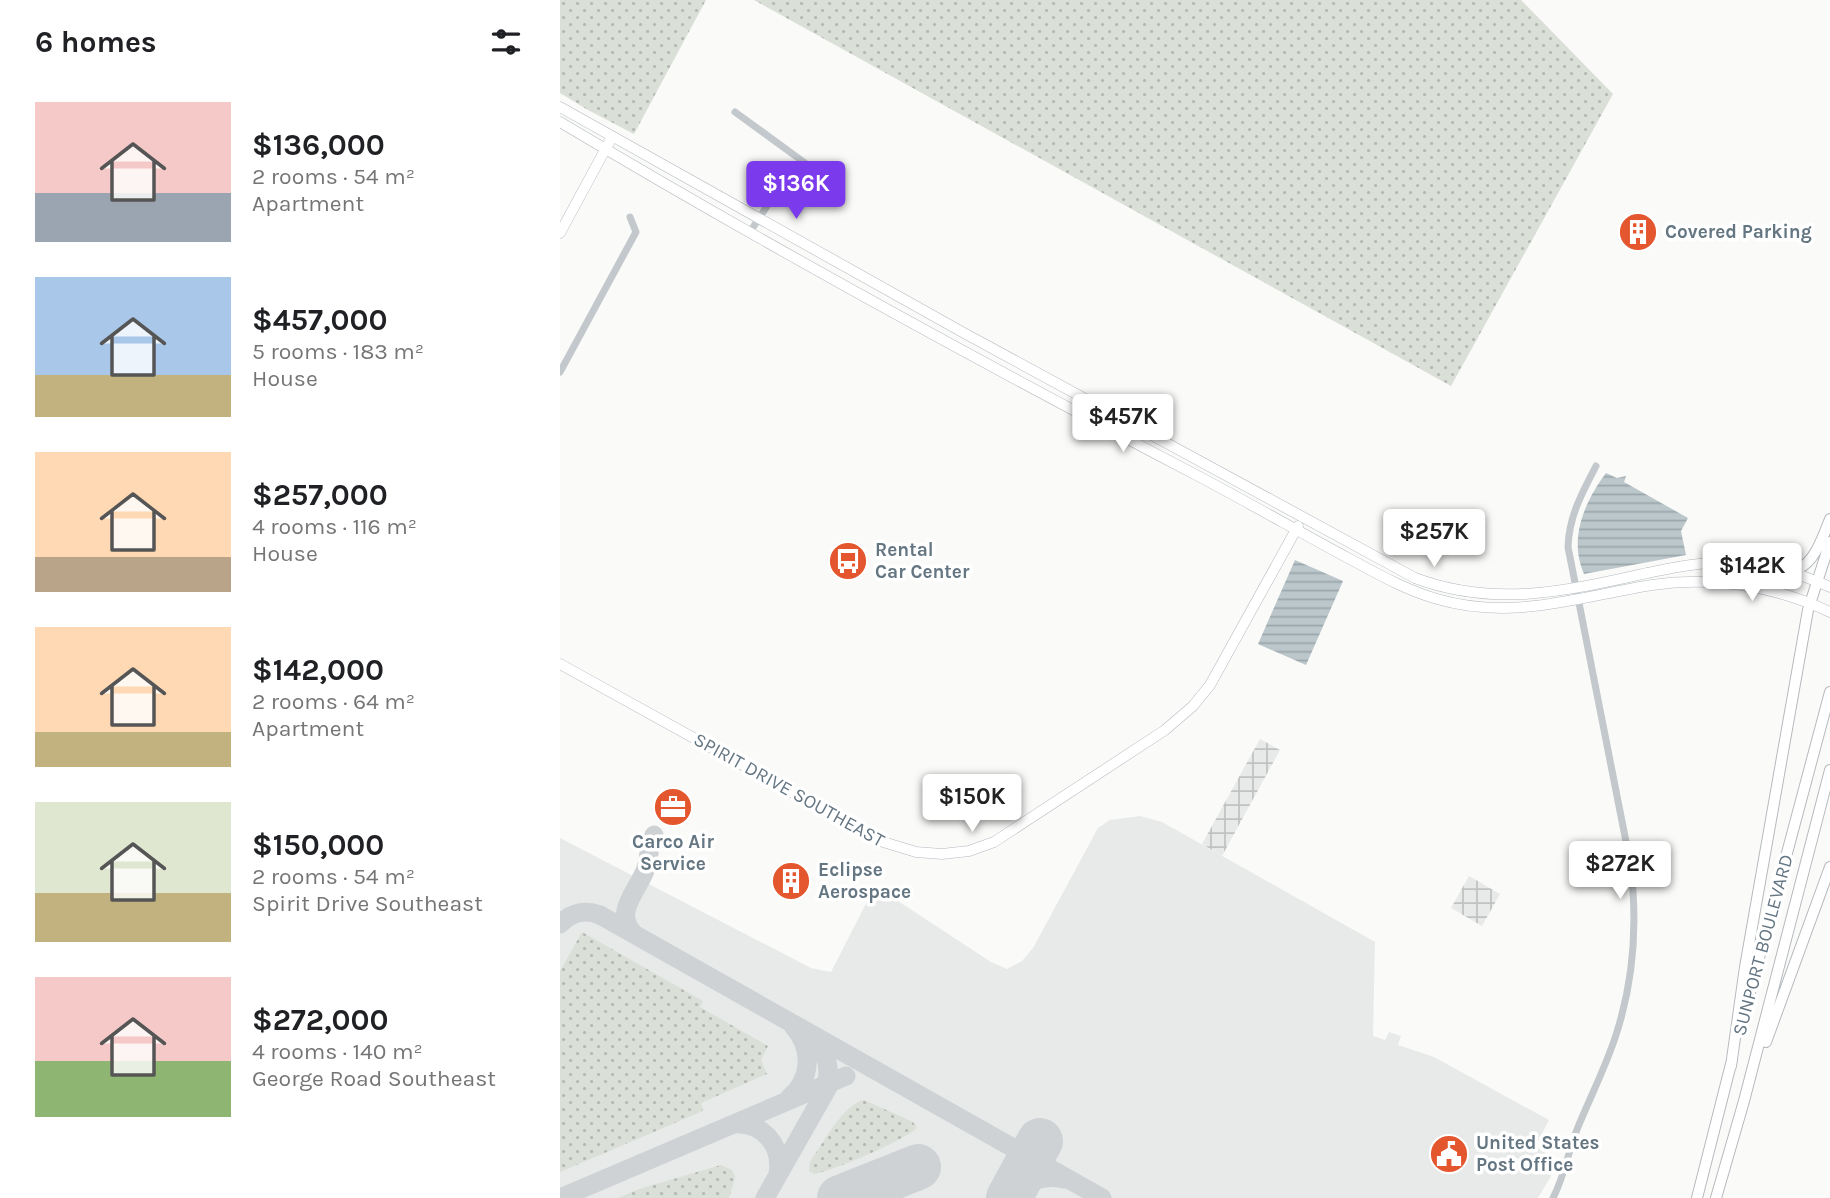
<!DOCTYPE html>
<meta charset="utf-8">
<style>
:root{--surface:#fff;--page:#f6f6f6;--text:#202124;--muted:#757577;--accent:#7c3aed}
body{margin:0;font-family:Karla,sans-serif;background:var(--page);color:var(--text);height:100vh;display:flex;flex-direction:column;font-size:26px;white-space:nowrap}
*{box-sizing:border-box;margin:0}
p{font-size:23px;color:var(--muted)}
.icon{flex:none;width:38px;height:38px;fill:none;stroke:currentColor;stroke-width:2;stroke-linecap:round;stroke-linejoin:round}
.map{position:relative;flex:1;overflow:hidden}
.sheet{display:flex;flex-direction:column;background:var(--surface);width:560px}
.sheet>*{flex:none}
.price{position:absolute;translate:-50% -60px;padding:0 16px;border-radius:7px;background:#fff;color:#222;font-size:23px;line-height:46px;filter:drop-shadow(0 2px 4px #0008)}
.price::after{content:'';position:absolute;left:50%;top:42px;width:21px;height:16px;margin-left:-10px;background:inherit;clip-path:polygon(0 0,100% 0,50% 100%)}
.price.on{background:var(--accent);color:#fff}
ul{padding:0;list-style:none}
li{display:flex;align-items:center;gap:21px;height:175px;padding:0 35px}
li span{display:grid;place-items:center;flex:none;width:196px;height:140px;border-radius:0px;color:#555}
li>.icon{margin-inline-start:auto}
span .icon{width:84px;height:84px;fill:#fffc;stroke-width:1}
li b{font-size:30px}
h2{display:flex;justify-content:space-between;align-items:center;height:84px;padding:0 35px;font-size:30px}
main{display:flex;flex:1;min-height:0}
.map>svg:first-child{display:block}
</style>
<main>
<section class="sheet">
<h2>6 homes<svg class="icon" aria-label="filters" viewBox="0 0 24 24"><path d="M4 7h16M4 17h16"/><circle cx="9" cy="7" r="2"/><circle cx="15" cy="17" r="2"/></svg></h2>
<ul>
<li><span style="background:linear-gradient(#f6c9c9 65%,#9aa5b1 0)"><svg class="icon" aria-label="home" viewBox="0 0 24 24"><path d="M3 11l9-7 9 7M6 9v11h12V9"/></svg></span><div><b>$136,000</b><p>2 rooms · 54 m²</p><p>Apartment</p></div></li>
<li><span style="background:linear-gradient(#a9c7e8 70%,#c2b280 0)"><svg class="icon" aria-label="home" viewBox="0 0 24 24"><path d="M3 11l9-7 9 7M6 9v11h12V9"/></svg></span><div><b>$457,000</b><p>5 rooms · 183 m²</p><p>House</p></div></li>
<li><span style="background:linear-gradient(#ffd9b3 75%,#b9a48a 0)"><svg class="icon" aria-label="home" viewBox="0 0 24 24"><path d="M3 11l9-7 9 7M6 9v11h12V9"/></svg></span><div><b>$257,000</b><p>4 rooms · 116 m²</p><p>House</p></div></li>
<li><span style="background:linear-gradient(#ffd9b3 75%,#c2b280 0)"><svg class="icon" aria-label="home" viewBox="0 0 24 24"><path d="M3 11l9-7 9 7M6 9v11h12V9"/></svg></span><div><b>$142,000</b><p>2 rooms · 64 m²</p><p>Apartment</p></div></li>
<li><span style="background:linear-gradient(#dfe7d0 65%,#c2b280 0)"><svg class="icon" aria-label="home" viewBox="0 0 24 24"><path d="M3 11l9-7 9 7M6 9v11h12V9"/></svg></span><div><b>$150,000</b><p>2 rooms · 54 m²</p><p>Spirit Drive Southeast</p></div></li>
<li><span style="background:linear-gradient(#f6c9c9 60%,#8fb573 0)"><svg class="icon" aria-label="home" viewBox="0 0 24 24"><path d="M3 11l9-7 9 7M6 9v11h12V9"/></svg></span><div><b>$272,000</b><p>4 rooms · 140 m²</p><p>George Road Southeast</p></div></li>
</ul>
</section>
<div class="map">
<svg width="1270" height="1198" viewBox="0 0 1270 1198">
<defs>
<pattern id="industrial-grid" width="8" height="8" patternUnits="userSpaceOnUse" patternTransform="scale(1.75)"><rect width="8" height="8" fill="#e8e9e9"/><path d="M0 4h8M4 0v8" fill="none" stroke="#c0c1c2"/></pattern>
<pattern id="grass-dots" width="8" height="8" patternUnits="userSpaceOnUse" patternTransform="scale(1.75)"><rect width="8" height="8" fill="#dadfd7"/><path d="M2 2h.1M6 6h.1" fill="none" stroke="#b4b9b4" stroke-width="1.8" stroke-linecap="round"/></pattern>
<pattern id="water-rules" width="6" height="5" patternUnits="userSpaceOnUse" patternTransform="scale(1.75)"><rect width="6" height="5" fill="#bbc7cb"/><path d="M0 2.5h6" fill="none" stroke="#9ca6aa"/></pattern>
</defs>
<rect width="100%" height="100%" fill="#fafaf8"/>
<path fill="#e8e9e9" d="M 580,816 L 602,822 L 815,942 L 813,1036 L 825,1040 L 829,1032 L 841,1036 L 838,1045 L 874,1057 L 989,1120 L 975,1147 L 986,1153 L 992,1161 L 991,1176 L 978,1198 L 0,1198 L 0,838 L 251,968 L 271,972 L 315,886 L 431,962 L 447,969 L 462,961 L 473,948 L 538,828 L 550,820 Z"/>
<path fill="url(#industrial-grid)" d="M 700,739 L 720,750 L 662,856 L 642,844 Z
M 909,876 L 940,894 L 922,926 L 891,908 Z"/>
<path fill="url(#grass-dots)" d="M 0,0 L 146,0 L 74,134 L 28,110 L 0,93 Z
M 194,0 L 961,0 L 1053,94 L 891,386 Z
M 22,932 L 143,1001 L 140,1007 L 208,1046 L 201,1060 L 207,1074 L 141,1103 L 143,1111 L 0,1172 L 0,971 Z
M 304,1100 L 353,1122 L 357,1128 C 341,1142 275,1170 254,1174 L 249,1171 L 250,1162 C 262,1145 283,1104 304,1100 Z
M 161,1165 L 172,1170 L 175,1177 L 169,1198 L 58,1198 L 79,1189 Z"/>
<path fill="url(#water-rules)" d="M 1046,473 L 1057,478 L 1066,476 L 1064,482 L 1128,518 L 1121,531 L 1126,555 L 1024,574 C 1008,539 1025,501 1046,473 Z
M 735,560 L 783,581 L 746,665 L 698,644 Z"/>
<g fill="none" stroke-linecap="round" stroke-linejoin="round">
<path stroke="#ced2d4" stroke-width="19" d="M 0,924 C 12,912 24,909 40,915 L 542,1198
M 74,934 C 52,912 79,890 86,868 C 90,856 88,846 94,835
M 253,1037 C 268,1053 272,1072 264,1093
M 229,1098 C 252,1079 253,1048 233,1026
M 174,1124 C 203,1122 223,1146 218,1174
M 0,1198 L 286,1076
M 205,1198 L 272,1080
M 449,1198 C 462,1182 483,1174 504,1179"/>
<path stroke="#ced2d4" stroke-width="46" d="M 280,1198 L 358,1167
M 449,1198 L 480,1141"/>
<g stroke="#b3babf" stroke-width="11">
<path id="secondary" d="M 0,107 L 404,333 L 855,578 C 935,608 1006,591 1087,573 C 1108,569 1128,564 1150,563 C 1191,561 1233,570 1270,587
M 0,122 C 209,247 424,364 640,477 C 689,503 738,531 788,558 C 816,573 845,590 877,599 C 953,621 1017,597 1092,585 C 1152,576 1215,586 1270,612
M 0,233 L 52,137
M 0,664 L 320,841 L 356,852 L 382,854 L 409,851 L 434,842 L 605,730 L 633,706 L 650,685 L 738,526"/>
</g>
<g stroke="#b5babe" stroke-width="12">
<path id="primary" d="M 1216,569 C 1224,569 1232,571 1239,568 C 1255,562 1264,534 1270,519
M 1184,1014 L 1270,692
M 1206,1042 L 1270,867
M 1171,1066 L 1185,967 L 1248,610 L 1270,542
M 1137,1198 L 1172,1060
M 1156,1198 L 1184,1101 L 1270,770"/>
</g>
<path stroke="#c3c8cc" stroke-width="7" d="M 175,112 L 245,163 L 209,203 L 190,232
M 0,372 L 76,232 L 70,217
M 993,1198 C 1005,1175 1008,1151 1018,1127 C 1030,1098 1045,1068 1055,1038 C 1074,981 1078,921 1070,862 L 1008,547 C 1009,516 1022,493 1036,466"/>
<use href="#secondary" stroke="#fff" stroke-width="10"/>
<use href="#primary" stroke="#fff" stroke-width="10"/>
</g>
<defs>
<g id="building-disc" transform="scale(2.0125)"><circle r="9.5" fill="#e4572e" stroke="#fff"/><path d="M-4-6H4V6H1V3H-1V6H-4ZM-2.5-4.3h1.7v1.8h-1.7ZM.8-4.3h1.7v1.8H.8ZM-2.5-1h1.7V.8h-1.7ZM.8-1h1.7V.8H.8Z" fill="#fff"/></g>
<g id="bus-disc" transform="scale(2.0125)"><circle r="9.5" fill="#e4572e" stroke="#fff"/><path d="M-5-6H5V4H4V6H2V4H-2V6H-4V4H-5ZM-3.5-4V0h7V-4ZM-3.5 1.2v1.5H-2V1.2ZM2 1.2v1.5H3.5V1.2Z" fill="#fff"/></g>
<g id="office-disc" transform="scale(2.0125)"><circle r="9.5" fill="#e4572e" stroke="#fff"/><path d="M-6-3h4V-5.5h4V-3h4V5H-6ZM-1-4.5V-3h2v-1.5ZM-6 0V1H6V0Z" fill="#fff"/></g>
<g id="civic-disc" transform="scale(2.0125)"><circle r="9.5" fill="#e4572e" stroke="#fff"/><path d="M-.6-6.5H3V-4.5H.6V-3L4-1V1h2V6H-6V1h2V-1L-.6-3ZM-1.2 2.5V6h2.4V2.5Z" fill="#fff"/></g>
</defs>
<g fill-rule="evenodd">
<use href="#building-disc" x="1078" y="232"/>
<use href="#bus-disc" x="288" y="561"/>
<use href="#office-disc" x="113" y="807"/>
<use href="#building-disc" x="231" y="881"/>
<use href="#civic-disc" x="889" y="1154"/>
</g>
<g text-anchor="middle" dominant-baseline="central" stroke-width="7" stroke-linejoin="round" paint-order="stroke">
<g font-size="19" font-weight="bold" fill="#657683" stroke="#fff" text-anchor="start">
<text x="1105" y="232">Covered Parking</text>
<text x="315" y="550">Rental<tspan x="315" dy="22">Car Center</tspan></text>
<text x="113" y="842" text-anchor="middle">Carco Air<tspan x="113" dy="22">Service</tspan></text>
<text x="258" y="870">Eclipse<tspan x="258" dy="22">Aerospace</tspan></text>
<text x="916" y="1143">United States<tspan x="916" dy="22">Post Office</tspan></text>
</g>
<g font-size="19" fill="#657683" stroke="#fff">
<text transform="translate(229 790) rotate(29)">SPIRIT DRIVE SOUTHEAST</text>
<text transform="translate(1203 945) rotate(-75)">SUNPORT BOULEVARD</text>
</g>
</g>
</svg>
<b class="price on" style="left:236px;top:221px">$136K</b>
<b class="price" style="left:563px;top:454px">$457K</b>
<b class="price" style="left:874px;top:569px">$257K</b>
<b class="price" style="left:1192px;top:603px">$142K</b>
<b class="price" style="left:412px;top:834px">$150K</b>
<b class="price" style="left:1060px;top:901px">$272K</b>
</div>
</main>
